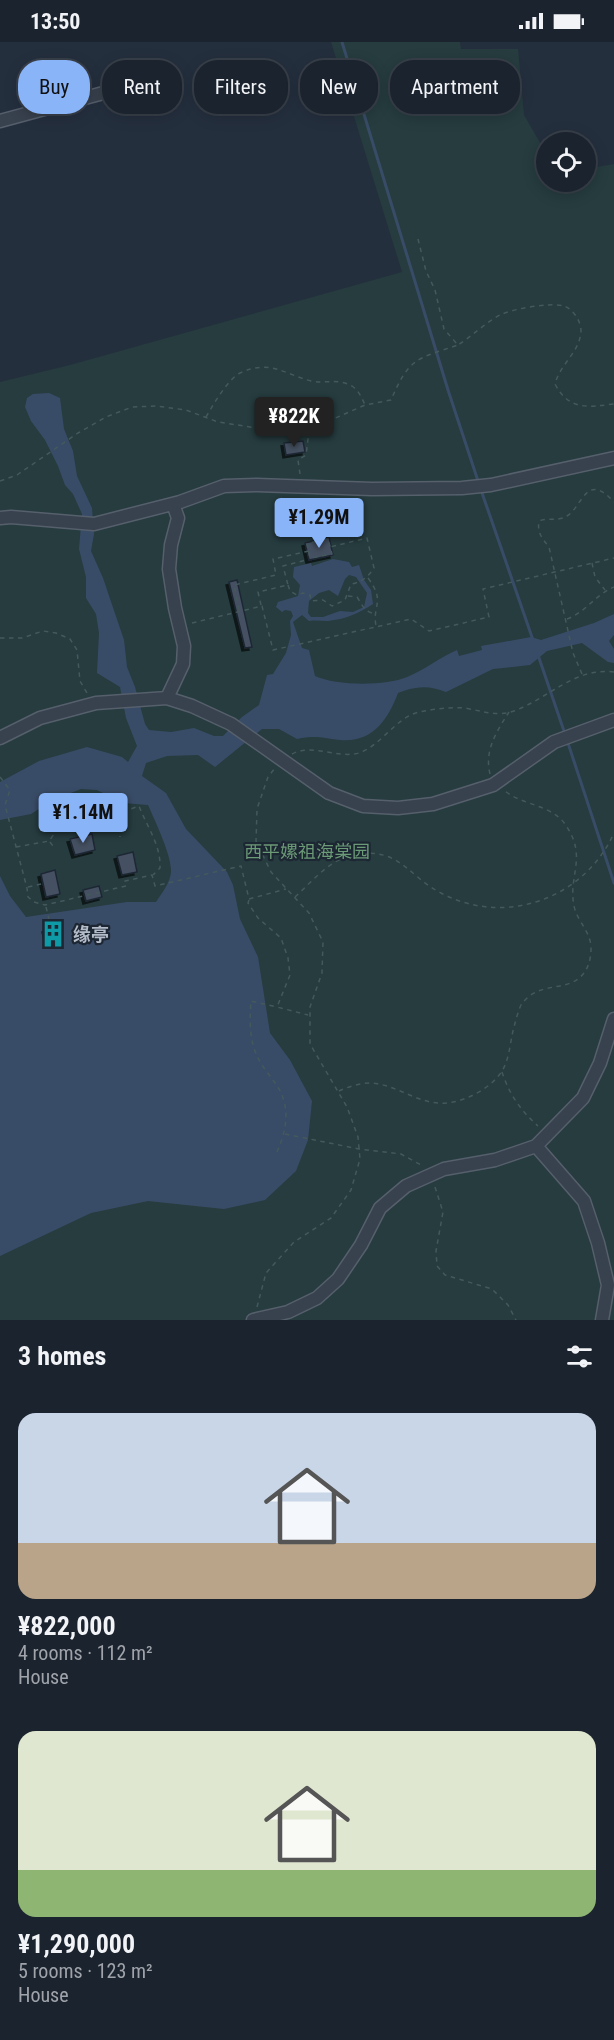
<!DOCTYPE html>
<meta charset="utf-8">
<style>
:root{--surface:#1b232e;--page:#282f3a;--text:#f1f3f6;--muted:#a0a4aa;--line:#39404a;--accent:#8ab4f8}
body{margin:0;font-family:"Roboto Condensed","Noto Sans SC",sans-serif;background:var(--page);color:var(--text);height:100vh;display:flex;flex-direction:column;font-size:22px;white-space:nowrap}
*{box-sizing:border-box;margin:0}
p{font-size:20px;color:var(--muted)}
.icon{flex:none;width:33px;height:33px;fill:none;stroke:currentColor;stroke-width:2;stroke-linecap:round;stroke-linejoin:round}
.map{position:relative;height:1278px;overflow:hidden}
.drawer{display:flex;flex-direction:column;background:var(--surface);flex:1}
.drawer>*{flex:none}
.hud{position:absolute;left:18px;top:18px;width:579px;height:54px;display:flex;gap:12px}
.fabs{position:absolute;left:536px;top:90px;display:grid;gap:12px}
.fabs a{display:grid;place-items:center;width:60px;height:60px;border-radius:50%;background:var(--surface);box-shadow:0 3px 15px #0003,0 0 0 2px var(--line);font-size:30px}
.price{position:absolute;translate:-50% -51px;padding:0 14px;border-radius:6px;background:var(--accent);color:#111;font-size:20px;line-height:39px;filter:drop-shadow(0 2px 3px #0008)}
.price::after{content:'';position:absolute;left:50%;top:36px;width:18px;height:14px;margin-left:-9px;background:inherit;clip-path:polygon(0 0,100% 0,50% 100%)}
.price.active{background:#222;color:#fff}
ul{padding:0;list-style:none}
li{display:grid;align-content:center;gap:12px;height:318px;padding:0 18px}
li span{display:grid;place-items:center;height:186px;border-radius:18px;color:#555}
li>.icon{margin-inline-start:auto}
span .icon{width:108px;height:108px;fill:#fffc;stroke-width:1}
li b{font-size:26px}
h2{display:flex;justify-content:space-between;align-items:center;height:72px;padding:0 18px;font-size:26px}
.tag{padding:0 21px;border-radius:24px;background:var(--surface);box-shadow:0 3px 15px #0003,0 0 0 2px var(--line);font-size:21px;line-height:54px}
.tag.active{background:var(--accent);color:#111}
.status{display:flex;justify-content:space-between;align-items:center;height:42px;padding:0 30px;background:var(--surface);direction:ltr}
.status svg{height:16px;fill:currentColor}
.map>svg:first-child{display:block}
</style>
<div class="status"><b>13:50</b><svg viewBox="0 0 49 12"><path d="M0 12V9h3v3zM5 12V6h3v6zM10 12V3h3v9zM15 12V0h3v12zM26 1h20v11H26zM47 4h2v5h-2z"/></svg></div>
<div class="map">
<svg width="614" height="1278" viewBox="0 0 614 1278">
<defs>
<filter id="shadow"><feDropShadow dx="-3" dy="3" stdDeviation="0" flood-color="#0009"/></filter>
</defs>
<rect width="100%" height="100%" fill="#242f3e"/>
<path fill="#263c3f" d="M 331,0 L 460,0 L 461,7 L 518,7 L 524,73 L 546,111 L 546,140 L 585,140 L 585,127 L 614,122 L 614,1278 L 0,1278 L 0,340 L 70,323 L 402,230 Z"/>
<path fill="#394c67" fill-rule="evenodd" d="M 49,351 L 60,356 L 64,387 L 73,409 L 77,434 L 92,466 L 94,492 L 91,509 L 103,536 L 124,598 L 127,625 L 135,645 L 145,682 L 149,688 L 171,690 L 194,686 L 214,694 L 223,694 L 242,675 L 259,663 L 267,633 L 273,632 L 286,611 L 291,593 L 290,579 L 293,574 L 291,569 L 285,568 L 282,570 L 276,565 L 278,560 L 298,554 L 300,543 L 293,535 L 294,525 L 311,521 L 312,524 L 333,517 L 349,520 L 352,525 L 359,523 L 364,538 L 371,548 L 373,562 C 358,572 345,577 328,579 C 322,579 316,578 309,579 L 302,573 L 293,580 L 302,606 L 309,608 L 315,634 C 336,644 386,644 407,635 C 425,628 440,615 457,608 L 459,614 L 482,608 L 481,604 L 531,595 L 541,598 L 594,581 L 614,572 L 614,593 L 609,599 L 614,607 L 614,621 L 608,620 L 582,601 L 547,609 L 530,623 L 493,627 L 446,650 C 429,643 415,644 398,651 C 388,678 372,701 340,698 C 322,696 316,693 297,697 L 279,687 L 262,687 L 215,725 L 198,713 L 167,714 L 146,721 L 142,734 L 166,751 L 186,787 L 227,830 L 233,843 L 240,877 L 258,915 L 270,991 L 290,1018 L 312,1059 L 308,1098 L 296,1129 L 265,1158 L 224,1167 L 148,1159 L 91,1171 L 0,1214 L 0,834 L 10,854 L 26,875 L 127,860 L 156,860 C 162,851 170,841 171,830 C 172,814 155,779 148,763 L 123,761 L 97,748 L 81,747 L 53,758 L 31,772 L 0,778 L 0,740 L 39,719 L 87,705 L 122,715 L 128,720 L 137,704 L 126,676 L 120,645 L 97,631 L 99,591 L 96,572 L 86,556 L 86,535 L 79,507 L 82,472 L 73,452 L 65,443 L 58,424 L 45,398 L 31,379 L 25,365 L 27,356 L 33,352 ZM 349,533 L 356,535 L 367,551 L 364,565 L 353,570 L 340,569 L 323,575 L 311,575 L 308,571 L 309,559 L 319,551 L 329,548 L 338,554 L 345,537 Z"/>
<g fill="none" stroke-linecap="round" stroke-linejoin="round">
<path stroke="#394c67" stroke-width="3" d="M 342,0 L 448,348 L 479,442
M 481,448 L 533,598
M 538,613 L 565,692
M 567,698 L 614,841"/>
</g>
<path fill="#455162" stroke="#1f2835" stroke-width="1.5" filter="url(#shadow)" d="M 303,399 L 305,410 L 286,413 L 284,401 Z
M 329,495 L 333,513 L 309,518 L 305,501 Z
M 237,538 L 252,605 L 245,606 L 229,540 Z
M 92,792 L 95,808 L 75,813 L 70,797 Z
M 133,810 L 137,830 L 122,833 L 117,814 Z
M 55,828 L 60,852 L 46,855 L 41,832 Z
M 99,844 L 102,855 L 86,859 L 83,848 Z
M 58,884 L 61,897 L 48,900 L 45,887 Z"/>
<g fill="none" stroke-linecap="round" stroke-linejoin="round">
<g stroke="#565f6c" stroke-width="15">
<path id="street" d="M 0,79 L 118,47
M 0,476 L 11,475 L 94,482 L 180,460 L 224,444 L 257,443 L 372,447 L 462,446 L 491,443 L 614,416
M 167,656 L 183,622 L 184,604 L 175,566 L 169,527 L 171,503 L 178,476 L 173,462
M 0,696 L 40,676 L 96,661 L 167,656 L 192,664 L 231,682 L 329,751 L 363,764 L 398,766 L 433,762 L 493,743 L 554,700 L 614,678
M 536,1104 L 584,1159 L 598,1201 L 608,1243 L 602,1278
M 253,1278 L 288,1270 L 317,1256 L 338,1237 L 361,1203 L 380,1166 L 406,1144 L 444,1127 L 495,1118 L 536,1104 L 583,1056 L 600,1021 L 614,977"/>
</g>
<path stroke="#44595c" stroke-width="1.5" stroke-dasharray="4.5 4.5" stroke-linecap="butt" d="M 418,197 L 426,229 L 435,248 L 444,287 L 458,303 C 472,294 485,281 500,273 C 512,267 550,260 564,264 C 573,267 581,279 581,289 C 580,310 560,322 555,342 C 569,369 588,365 614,362
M 206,375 C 213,363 228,337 240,331 C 270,317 284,332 311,339 C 325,342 337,336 352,344 C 359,349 362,356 365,363
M 300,432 L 298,418 L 306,413 L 310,382
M 0,439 L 17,433 L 78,391 L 106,375 L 132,365 L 156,364 L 186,368 L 218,380 L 257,386 L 297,385 L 331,378 L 365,363 L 391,358 C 409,316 416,317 458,303
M 281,456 L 290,469 L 326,461 L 327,458
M 308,465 L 317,499 L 307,502 L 310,516 L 332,512 L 328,497 L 317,499
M 592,521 L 595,535 L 605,548
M 368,536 C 386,560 372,563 376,584
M 288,543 L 290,549 L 297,553 L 303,551 L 310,553 L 311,559 L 323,558 L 332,564 L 345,558 L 351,542 C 362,540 368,535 374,526 L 367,496 L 330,505
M 348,554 L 357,555 C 363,564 364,570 376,572
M 261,563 L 258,550 L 288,543 L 283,524 L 306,518
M 239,568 L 234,543 L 276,533 L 273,517 L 309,509
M 567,577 C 586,570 595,553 614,545
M 192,581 L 262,564 L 273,608 L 411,577 L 429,589 L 489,575 L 483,547 L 614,516
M 0,596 L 22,596 L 43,589 L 56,591 L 70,597 L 77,608 L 80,639 L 87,651
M 582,632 L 573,611 L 549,505 C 542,496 537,491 539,479 C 548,475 558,480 567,474 C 583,464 586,429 614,460
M 292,712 C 312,701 338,717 359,711 C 382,703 395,676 419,670 C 434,667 450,665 465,666 C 482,669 497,675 514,669 C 549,656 575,625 614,630
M 490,732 C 484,708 497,689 509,670
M 0,735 L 10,748 L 5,763 L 27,846 L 28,855 L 34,860 L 45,863 L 126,844 L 125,839 L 152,833 L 155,844 L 241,824 L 249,857 L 286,847
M 99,780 L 107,780 L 117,772 L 139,764 C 147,785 161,803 160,826 L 153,833
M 50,800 L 55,807
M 16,805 L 49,799 C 76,762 81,749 120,787 L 120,795
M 28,845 L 41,842
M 295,855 C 314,838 331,815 358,812 C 400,806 409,835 441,851 C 505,885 584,857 614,791
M 249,858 L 248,861 L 258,876 L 281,896 L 288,916 L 290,933 L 277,965 L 308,973
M 46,865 L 53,893
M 502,1030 C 509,1052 521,1069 538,1084
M 339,1049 C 348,1045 359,1041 370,1041 C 399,1042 422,1067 453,1060 C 470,1057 493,1044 502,1029 C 510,1016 510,999 514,985 C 516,978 518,969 521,963 C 539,937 568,952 584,931 C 589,924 591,916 591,906 C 591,890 577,879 574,864 C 568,834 587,816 567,785 C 553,762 523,764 505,749
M 285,1092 L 359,1107 L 401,1112 L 421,1123
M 277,1110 C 287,1087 291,1064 276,1042 C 268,1031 258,1020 254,1006 C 249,991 250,974 251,959 L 277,965
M 435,1145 L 443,1170 L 436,1209 L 437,1224 L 445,1233 L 492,1247 L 508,1263 L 516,1278
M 257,1265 L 266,1231 L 294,1200 L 331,1176 L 351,1148 L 360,1117 L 358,1095 L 347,1065 L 310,1002 L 310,965 L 322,931 L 323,900 L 309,871 L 271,830 L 256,799 L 257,767 L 268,735 L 275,726"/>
<use href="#street" stroke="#38414e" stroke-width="12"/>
</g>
<defs>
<g id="building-bare" transform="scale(2.07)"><path d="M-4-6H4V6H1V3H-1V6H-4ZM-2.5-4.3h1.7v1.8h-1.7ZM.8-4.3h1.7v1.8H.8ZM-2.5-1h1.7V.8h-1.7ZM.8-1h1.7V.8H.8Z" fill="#0f9aa8" stroke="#1d2633" stroke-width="2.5" paint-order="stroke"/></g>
</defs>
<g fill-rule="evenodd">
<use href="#building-bare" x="53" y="892"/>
</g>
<g text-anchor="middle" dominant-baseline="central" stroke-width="4.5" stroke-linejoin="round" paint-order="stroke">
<g font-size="18" fill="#6b9a76" stroke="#1d2633">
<text x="307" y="809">西平嫘祖海棠园</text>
</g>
<g font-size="18" font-weight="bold" fill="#b4bcc9" stroke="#1d2633" text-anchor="start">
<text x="73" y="892">缘亭</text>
</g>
</g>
</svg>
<div class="fabs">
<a><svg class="icon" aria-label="locate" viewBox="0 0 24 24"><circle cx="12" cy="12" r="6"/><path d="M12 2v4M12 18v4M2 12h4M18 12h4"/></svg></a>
</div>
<b class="price active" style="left:294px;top:406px">¥822K</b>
<b class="price" style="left:319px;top:507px">¥1.29M</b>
<b class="price" style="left:83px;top:802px">¥1.14M</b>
<div class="hud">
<a class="tag active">Buy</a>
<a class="tag">Rent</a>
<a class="tag">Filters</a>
<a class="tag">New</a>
<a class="tag">Apartment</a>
</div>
</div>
<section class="drawer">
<h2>3 homes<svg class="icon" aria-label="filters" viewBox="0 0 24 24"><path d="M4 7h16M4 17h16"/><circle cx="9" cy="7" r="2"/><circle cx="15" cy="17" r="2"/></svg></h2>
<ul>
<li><span style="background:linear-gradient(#c9d6e8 70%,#b9a48a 0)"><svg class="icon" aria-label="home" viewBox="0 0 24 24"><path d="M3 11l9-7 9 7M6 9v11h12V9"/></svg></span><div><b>¥822,000</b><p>4 rooms · 112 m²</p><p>House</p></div></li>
<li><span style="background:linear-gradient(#dfe7d0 75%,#8fb573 0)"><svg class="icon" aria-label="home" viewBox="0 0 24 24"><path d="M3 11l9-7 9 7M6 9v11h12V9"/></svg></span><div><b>¥1,290,000</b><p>5 rooms · 123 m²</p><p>House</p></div></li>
</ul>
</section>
